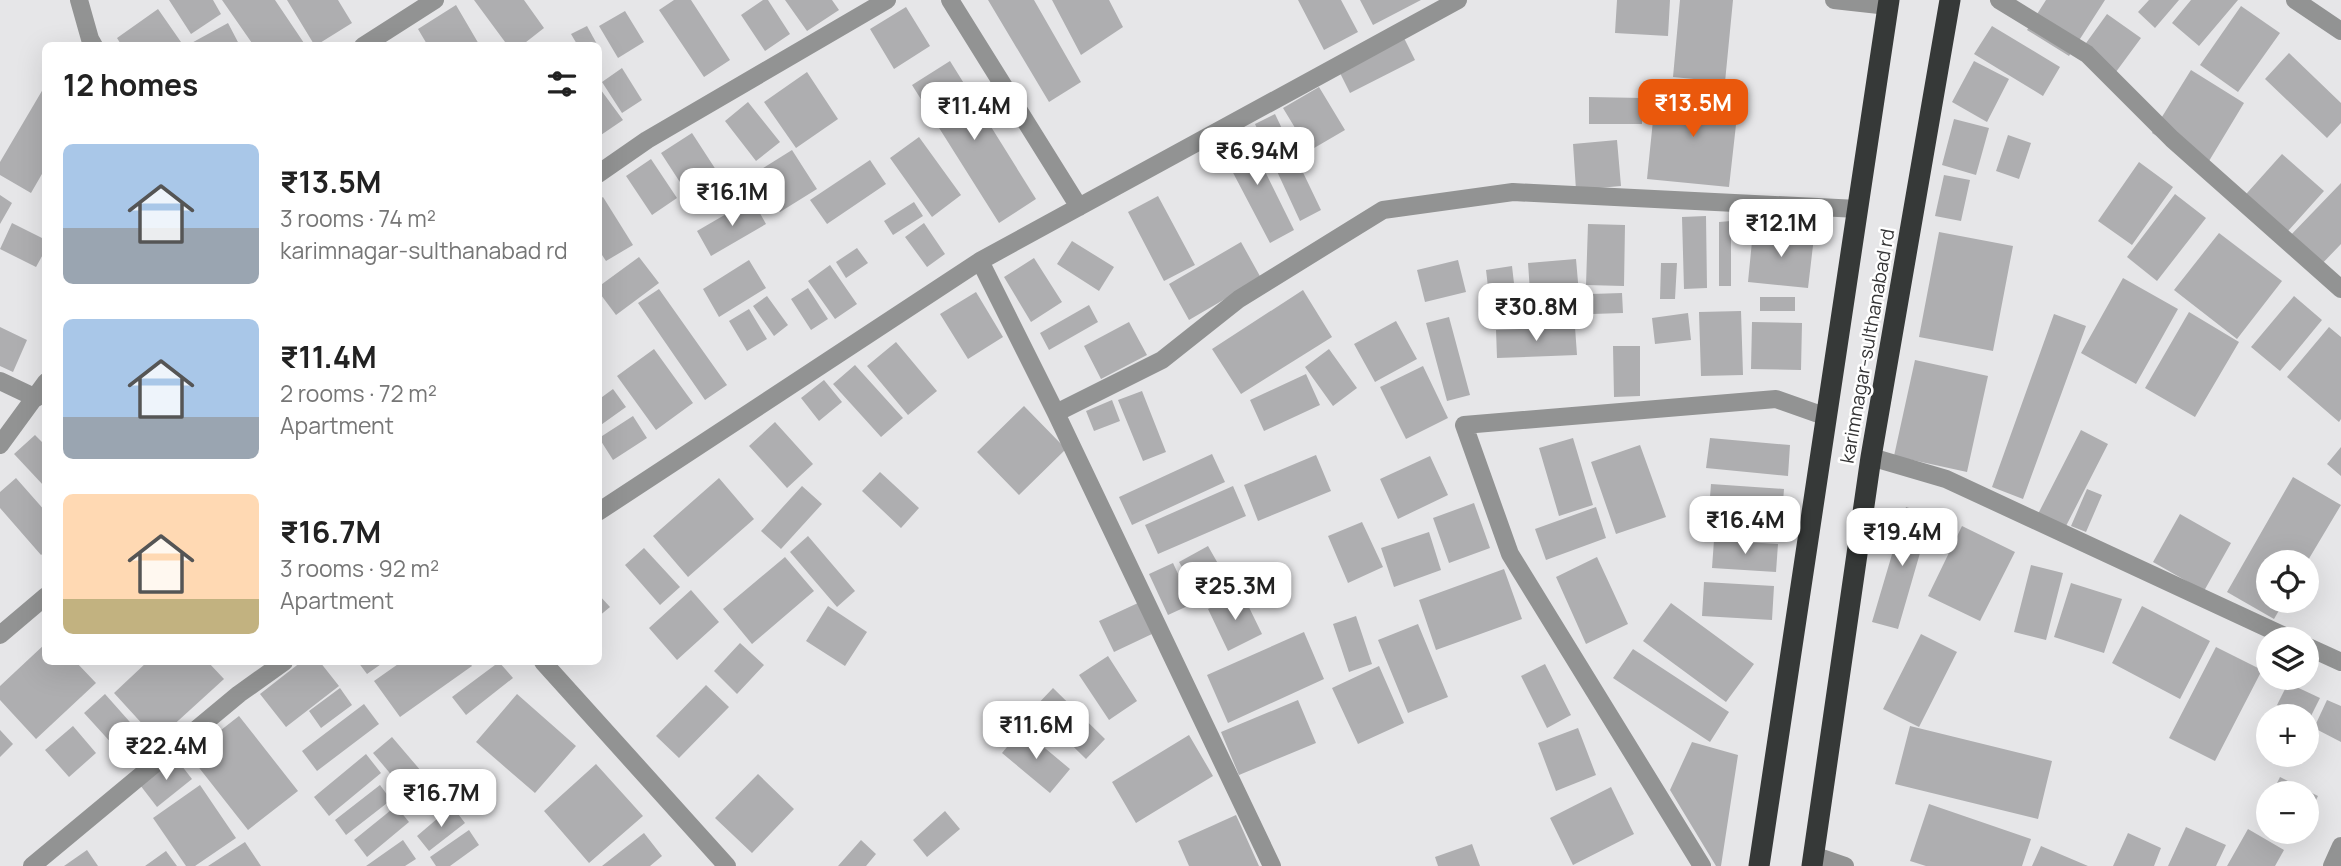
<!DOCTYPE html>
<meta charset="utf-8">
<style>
:root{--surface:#fff;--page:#f6f6f6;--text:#222;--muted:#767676;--accent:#ea580c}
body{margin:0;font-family:Manrope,sans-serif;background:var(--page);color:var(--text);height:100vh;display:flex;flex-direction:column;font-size:26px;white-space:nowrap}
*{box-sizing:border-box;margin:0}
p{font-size:23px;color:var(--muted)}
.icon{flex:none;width:38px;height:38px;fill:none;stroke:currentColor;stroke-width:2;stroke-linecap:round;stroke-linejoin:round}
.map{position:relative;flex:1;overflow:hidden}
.panel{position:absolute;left:42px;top:42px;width:560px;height:623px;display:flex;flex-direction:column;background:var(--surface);border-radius:10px;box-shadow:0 7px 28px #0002}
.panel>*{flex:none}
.controls{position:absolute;left:2256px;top:550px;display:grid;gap:14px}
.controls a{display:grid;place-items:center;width:63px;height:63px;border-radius:50%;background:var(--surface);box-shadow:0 7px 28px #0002;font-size:35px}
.price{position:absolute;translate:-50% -60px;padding:0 16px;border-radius:14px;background:#fff;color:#222;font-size:23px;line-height:46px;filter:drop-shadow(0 2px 4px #0008)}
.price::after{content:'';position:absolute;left:50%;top:42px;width:21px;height:16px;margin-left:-10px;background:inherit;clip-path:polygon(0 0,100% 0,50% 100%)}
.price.active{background:var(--accent);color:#fff}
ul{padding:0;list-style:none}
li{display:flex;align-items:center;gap:21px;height:175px;padding:0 21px}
li span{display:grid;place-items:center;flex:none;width:196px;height:140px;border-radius:10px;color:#555}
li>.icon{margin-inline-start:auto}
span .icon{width:84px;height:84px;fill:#fffc;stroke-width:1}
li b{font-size:30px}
h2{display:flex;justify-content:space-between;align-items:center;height:84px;padding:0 21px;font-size:30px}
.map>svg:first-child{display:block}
</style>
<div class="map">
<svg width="2341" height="866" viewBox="0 0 2341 866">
<rect width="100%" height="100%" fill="#e6e6e8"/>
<path fill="#aeaeb0" d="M 169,0 L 213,0 L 221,14 L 191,34 Z
M 222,0 L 275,0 L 306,46 L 254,46 Z
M 287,0 L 338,0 L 352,23 L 315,46 Z
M 474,0 L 524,0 L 544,28 L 521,46 L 508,46 Z
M 674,0 L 691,0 L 730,60 L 704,77 L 659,10 Z
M 763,0 L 768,0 L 790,34 L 765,51 L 741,15 Z
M 785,0 L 832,0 L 839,10 L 807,31 Z
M 988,0 L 1034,0 L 1081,82 L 1049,102 Z
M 1052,0 L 1109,0 L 1123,27 L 1081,55 Z
M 1298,0 L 1341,0 L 1358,32 L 1324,50 Z
M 1360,0 L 1421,0 L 1373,25 Z
M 1617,0 L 1670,0 L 1668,36 L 1615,33 Z
M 1680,0 L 1733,0 L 1725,82 L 1673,77 Z
M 2046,0 L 2105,0 L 2069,56 L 2027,30 Z
M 2149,0 L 2179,0 L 2155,28 L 2138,12 Z
M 2191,0 L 2238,0 L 2199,46 L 2172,23 Z
M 456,5 L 480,46 L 428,46 L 418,29 Z
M 2241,6 L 2280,33 L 2238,92 L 2200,65 Z
M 906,7 L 930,46 L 894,69 L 870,29 Z
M 158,9 L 181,42 L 177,46 L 122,46 L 117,38 Z
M 625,11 L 644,42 L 618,58 L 599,26 Z
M 2107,14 L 2141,38 L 2110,80 L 2076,57 Z
M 228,23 L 240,46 L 186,46 Z
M 587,26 L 598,46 L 578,46 L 571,34 Z
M 1992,26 L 2060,67 L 2043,96 L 1974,54 Z
M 1404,38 L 1415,60 L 1350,93 L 1339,71 Z
M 2289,53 L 2341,103 L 2341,123 L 2327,138 L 2265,79 Z
M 950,61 L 1036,199 L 999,223 L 912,85 Z
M 1974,61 L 2009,79 L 1987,122 L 1952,102 Z
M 622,68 L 642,100 L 622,113 L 602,82 Z
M 2191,70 L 2244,103 L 2206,166 L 2152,133 Z
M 807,72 L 838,119 L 796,148 L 764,102 Z
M 46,84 L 46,167 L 31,193 L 0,175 L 0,162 Z
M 598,86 L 623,120 L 598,137 Z
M 1319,87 L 1345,130 L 1309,151 L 1283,108 Z
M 1656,91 L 1739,98 L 1729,187 L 1647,179 Z
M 1589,97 L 1643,98 L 1642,124 L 1589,124 Z
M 748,102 L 780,142 L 756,161 L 725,121 Z
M 1275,114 L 1321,210 L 1300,221 L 1255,124 Z
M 1954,119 L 1989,128 L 1976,175 L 1942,165 Z
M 1245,131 L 1294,230 L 1270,243 L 1220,148 Z
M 692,133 L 718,173 L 687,193 L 661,153 Z
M 2008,135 L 2031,143 L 2019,179 L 1996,171 Z
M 919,137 L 961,195 L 932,217 L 890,158 Z
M 1617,140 L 1621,186 L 1576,190 L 1573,144 Z
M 792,150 L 817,189 L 780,212 L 755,173 Z
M 2282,154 L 2324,191 L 2280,240 L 2239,202 Z
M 651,159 L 677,198 L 652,215 L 626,176 Z
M 870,160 L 886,184 L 827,224 L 810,200 Z
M 2139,162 L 2173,187 L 2132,245 L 2098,221 Z
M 1944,175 L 1970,180 L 1961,221 L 1935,216 Z
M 2341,183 L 2341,244 L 2317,269 L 2287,239 Z
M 2175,194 L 2206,218 L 2157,281 L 2127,257 Z
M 0,195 L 12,203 L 0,224 Z
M 1158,196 L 1195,265 L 1164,281 L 1128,212 Z
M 603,197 L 633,245 L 606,261 L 598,249 L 598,200 Z
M 752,199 L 766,224 L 711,256 L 697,231 Z
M 914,202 L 923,216 L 893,235 L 884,221 Z
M 1706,216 L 1707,288 L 1684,289 L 1682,217 Z
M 1731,221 L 1731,286 L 1719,286 L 1719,222 Z
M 12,223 L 46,240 L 46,249 L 36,267 L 0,249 Z
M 924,223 L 945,254 L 927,267 L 905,237 Z
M 1588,224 L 1625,225 L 1624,286 L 1586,285 Z
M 1753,231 L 1814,237 L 1808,288 L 1748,282 Z
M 1939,232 L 2013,246 L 1993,351 L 1919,337 Z
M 2219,233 L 2282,281 L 2237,339 L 2174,290 Z
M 1072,241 L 1114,267 L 1099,291 L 1057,264 Z
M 1241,242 L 1261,278 L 1189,320 L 1169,284 Z
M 857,248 L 868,263 L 846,278 L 836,262 Z
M 639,257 L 659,283 L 616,315 L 598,291 L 598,287 Z
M 1034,258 L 1062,302 L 1031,322 L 1004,277 Z
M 1576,259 L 1581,317 L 1532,321 L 1528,263 Z
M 749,260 L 766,288 L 719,317 L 703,289 Z
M 1458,260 L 1466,292 L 1425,302 L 1417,270 Z
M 1661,263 L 1677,263 L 1675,299 L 1660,299 Z
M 830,265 L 857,304 L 835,319 L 808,281 Z
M 1512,266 L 1518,318 L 1492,321 L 1486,270 Z
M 2123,278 L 2178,309 L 2136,384 L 2081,353 Z
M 808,288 L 828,319 L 811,330 L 791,299 Z
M 659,289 L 727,385 L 705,400 L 638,303 Z
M 1303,290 L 1332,337 L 1241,394 L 1212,349 Z
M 976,292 L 1003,337 L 968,359 L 940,314 Z
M 1622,293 L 1623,313 L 1592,314 L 1591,294 Z
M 767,296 L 788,325 L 774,336 L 753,306 Z
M 2294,296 L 2322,320 L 2280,371 L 2251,347 Z
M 1760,297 L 1795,297 L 1795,311 L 1760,311 Z
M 1089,305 L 1098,322 L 1049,350 L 1040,333 Z
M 749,309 L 767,339 L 747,351 L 729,321 Z
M 1741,311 L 1743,375 L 1701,376 L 1699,312 Z
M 2189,312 L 2239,342 L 2195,417 L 2145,388 Z
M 1688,313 L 1691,340 L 1655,344 L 1652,318 Z
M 2054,314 L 2086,326 L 2023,499 L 1992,487 Z
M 1449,317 L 1470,395 L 1447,401 L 1426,323 Z
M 1396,321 L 1417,359 L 1375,382 L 1354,344 Z
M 1129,322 L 1147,355 L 1101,379 L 1084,346 Z
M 1752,322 L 1802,323 L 1801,370 L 1751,369 Z
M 0,327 L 27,340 L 13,372 L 0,366 Z
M 1575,327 L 1577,355 L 1497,358 L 1496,330 Z
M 2329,327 L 2341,337 L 2341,419 L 2339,422 L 2287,377 Z
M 896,342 L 937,391 L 908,415 L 867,366 Z
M 1613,346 L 1640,346 L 1640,396 L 1614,397 Z
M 654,349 L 693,403 L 656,430 L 617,376 Z
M 1329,349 L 1357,388 L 1333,406 L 1305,367 Z
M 1915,360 L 1988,376 L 1967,472 L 1894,456 Z
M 855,365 L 903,418 L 881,437 L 833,384 Z
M 1423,366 L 1448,418 L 1406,439 L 1380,387 Z
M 1306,374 L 1320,405 L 1264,431 L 1250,400 Z
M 824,380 L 842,402 L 819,421 L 801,398 Z
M 613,389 L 626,407 L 598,427 L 598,400 Z
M 1142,391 L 1166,452 L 1143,461 L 1118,400 Z
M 1112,400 L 1120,421 L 1094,431 L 1086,411 Z
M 1024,406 L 1066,449 L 1019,495 L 977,452 Z
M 633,416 L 647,438 L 613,460 L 599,438 Z
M 775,422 L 813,464 L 787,488 L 749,446 Z
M 2081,430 L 2108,444 L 2065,528 L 2038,514 Z
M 35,435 L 46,446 L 44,486 L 14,454 Z
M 1573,438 L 1593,505 L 1559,516 L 1539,448 Z
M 1710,438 L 1790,445 L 1788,476 L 1706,468 Z
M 1640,445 L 1666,517 L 1616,534 L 1591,462 Z
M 2341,447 L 2341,476 L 2327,464 Z
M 1212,454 L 1225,482 L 1132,525 L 1119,497 Z
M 1316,455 L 1331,491 L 1258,521 L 1244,485 Z
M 1430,456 L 1448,495 L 1398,519 L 1380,479 Z
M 880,472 L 919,508 L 901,528 L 862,491 Z
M 2293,477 L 2341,505 L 2307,562 L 2268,562 L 2268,600 L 2285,600 L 2274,619 L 2227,592 Z
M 16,478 L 46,512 L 46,551 L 41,555 L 0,508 L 0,492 Z
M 719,478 L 754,519 L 688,577 L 653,536 Z
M 1711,484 L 1784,489 L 1781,528 L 1708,523 Z
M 802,486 L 822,504 L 781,549 L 761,531 Z
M 1233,486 L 1246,516 L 1158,554 L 1145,525 Z
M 2087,489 L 2102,495 L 2086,532 L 2071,526 Z
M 1474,503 L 1490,548 L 1449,563 L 1433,518 Z
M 1596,507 L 1606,538 L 1546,560 L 1535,529 Z
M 1906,507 L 1931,515 L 1898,629 L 1872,622 Z
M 2180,514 L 2231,543 L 2204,591 L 2153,562 Z
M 1362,522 L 1383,567 L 1348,583 L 1328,536 Z
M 1962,526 L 2015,552 L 1980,621 L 1928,596 Z
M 1429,532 L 1441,570 L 1394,587 L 1381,548 Z
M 808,536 L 855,591 L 837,607 L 790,552 Z
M 1714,540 L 1778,544 L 1776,572 L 1712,568 Z
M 1208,546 L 1229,583 L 1201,600 L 1179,562 Z
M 644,548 L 680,587 L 660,605 L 625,565 Z
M 785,557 L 814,591 L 752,644 L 723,609 Z
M 1597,557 L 1628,624 L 1586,644 L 1556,577 Z
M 1173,563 L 1192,604 L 1168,615 L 1149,574 Z
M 2031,565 L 2063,573 L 2046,640 L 2014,632 Z
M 1504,569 L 1522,619 L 1436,650 L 1419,600 Z
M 1704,582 L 1774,586 L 1772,620 L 1702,616 Z
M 2071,583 L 2122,599 L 2104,653 L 2054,637 Z
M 691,590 L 719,622 L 677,660 L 649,628 Z
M 1242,593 L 1262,634 L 1228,651 L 1208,609 Z
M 598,594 L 610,607 L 598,617 Z
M 1138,603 L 1152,634 L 1114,652 L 1099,621 Z
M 1671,603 L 1754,664 L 1726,702 L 1643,641 Z
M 828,606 L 867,632 L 845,666 L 806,641 Z
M 2142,606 L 2210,641 L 2180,699 L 2112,663 Z
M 1356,616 L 1372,664 L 1349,672 L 1333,624 Z
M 1418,624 L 1448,697 L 1408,713 L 1378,640 Z
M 1304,632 L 1324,679 L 1228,723 L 1207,675 Z
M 1921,634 L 1957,652 L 1919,727 L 1883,709 Z
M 46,643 L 46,662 L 76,662 L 96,683 L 36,739 L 0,700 L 0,686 Z
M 740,643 L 764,665 L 737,694 L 714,671 Z
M 2216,647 L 2262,670 L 2215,761 L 2169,738 Z
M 1633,649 L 1729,712 L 1710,742 L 1613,678 Z
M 1108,656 L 1137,701 L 1109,720 L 1079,675 Z
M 147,662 L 208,662 L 224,679 L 157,740 L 114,693 Z
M 301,662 L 320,662 L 339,686 L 286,727 L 260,694 Z
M 358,662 L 384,662 L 367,674 Z
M 401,662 L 469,662 L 472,666 L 400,717 L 374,681 Z
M 499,662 L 513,678 L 466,715 L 452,697 Z
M 1545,664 L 1571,715 L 1547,728 L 1521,676 Z
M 1379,666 L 1404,723 L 1358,744 L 1332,688 Z
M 2288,683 L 2320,698 L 2309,720 L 2306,716 L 2300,716 L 2277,705 Z
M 706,685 L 729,707 L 679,758 L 656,736 Z
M 340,688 L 352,705 L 321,728 L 309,711 Z
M 1053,688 L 1105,739 L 1086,759 L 1034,708 Z
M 105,694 L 145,739 L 125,758 L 84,713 Z
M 517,694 L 576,746 L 535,793 L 476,742 Z
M 1298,700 L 1316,743 L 1239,775 L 1221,732 Z
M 2327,700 L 2341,706 L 2341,742 L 2314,728 Z
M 364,704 L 379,724 L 317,771 L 302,751 Z
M 239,716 L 298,791 L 248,830 L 189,755 Z
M 73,726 L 96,753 L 69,777 L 45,750 Z
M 1910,726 L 2052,761 L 2038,819 L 1895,784 Z
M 1578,728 L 1596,775 L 1556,791 L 1538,743 Z
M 1022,729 L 1070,769 L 1050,793 L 1002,753 Z
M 0,730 L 13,744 L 0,757 Z
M 1189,735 L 1213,776 L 1136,823 L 1112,782 Z
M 392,737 L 439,792 L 420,809 L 373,753 Z
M 1692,742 L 1738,755 L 1721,866 L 1716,866 L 1670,790 Z
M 366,754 L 381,773 L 329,816 L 314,797 Z
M 175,757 L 192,779 L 157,807 L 140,785 Z
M 596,764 L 643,816 L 589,863 L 544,811 Z
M 758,774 L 794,809 L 752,853 L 715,818 Z
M 2280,777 L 2318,796 L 2306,820 L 2306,793 L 2272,793 Z
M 200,785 L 236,838 L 195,866 L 186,866 L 153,818 Z
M 380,785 L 391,800 L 346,835 L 335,820 Z
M 1611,787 L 1634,834 L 1573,865 L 1550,818 Z
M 1929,804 L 2031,839 L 2022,866 L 1926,866 L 1910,861 Z
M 396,806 L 409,822 L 367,857 L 354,840 Z
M 452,806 L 465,823 L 429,851 L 417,836 Z
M 945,811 L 960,829 L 927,857 L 913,840 Z
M 1236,815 L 1259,866 L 1189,866 L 1178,841 Z
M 2186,827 L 2226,845 L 2216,866 L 2168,866 Z
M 2248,829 L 2284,850 L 2275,866 L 2227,866 Z
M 469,830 L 479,845 L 450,866 L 436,866 L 430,857 Z
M 644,833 L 662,856 L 650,866 L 602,866 Z
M 2128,833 L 2161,848 L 2154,866 L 2113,866 Z
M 403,840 L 416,859 L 405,866 L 366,866 Z
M 861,840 L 876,854 L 866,866 L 838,866 Z
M 245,842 L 261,866 L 208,866 Z
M 1472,844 L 1480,866 L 1438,866 L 1435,857 Z
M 2041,846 L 2088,866 L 2032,866 Z
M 87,850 L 98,866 L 64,866 Z
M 166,851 L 177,866 L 145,866 Z"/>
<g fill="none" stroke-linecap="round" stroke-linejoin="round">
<path stroke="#929393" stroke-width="18" d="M 79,0 L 90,39 L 94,46
M 950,0 L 1079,207
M 1834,0 L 1888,6
M 1999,0 L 2087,54 L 2172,139 L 2341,289
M 2295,0 L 2341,31
M 363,46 L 435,0
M 598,174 L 647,140 L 887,0
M 0,381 L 36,398
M 1056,413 L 1162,360 L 1239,299 L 1383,210 L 1513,192 L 1858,209
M 0,445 L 46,382
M 1871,457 L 1946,479 L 2291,639
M 598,512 L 980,261
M 0,635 L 46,596
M 2306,646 L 2341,662
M 543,662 L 727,866
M 1813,855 L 1845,866
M 32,866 L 239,694 L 284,662
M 1272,866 L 1056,413 L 980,261 L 1458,0
M 1702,866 L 1510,554 L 1464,425 L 1776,399 L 1827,417
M 2332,866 L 2341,846"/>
<path stroke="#363938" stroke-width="21" d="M 1759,866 L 1889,0
M 1812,866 L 1871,457 L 1950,0"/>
</g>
<g text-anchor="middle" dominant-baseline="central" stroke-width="5" stroke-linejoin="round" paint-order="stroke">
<g font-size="19" fill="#343435" stroke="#fff">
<text transform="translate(1867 346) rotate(-80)">karimnagar-sulthanabad rd</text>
</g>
</g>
</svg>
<div class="controls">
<a><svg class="icon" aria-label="locate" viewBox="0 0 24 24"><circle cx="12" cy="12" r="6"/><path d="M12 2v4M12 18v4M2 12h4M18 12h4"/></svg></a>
<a><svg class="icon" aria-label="layers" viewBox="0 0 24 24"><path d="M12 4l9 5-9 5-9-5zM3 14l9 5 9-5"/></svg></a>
<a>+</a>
<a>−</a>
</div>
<b class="price active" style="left:1693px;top:139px">₹13.5M</b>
<b class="price" style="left:974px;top:142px">₹11.4M</b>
<b class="price" style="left:1257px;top:187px">₹6.94M</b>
<b class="price" style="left:732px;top:228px">₹16.1M</b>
<b class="price" style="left:1781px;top:259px">₹12.1M</b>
<b class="price" style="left:1536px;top:343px">₹30.8M</b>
<b class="price" style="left:1745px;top:556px">₹16.4M</b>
<b class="price" style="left:1902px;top:568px">₹19.4M</b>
<b class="price" style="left:1235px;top:622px">₹25.3M</b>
<b class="price" style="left:1036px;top:761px">₹11.6M</b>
<b class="price" style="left:166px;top:782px">₹22.4M</b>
<b class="price" style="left:441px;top:829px">₹16.7M</b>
<section class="panel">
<h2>12 homes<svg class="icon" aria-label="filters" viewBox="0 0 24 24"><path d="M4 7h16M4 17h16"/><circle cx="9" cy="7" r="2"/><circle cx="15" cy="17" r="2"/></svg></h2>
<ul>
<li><span style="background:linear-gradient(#a9c7e8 60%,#9aa5b1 0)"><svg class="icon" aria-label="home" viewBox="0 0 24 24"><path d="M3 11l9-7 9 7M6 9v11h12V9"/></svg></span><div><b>₹13.5M</b><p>3 rooms · 74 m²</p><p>karimnagar-sulthanabad rd</p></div></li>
<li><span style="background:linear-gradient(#a9c7e8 70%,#9aa5b1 0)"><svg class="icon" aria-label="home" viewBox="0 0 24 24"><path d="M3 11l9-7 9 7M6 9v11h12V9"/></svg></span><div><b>₹11.4M</b><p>2 rooms · 72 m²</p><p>Apartment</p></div></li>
<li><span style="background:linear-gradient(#ffd9b3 75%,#c2b280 0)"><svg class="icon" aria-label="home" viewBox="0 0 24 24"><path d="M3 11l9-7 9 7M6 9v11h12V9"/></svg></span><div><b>₹16.7M</b><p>3 rooms · 92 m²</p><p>Apartment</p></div></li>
</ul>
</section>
</div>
